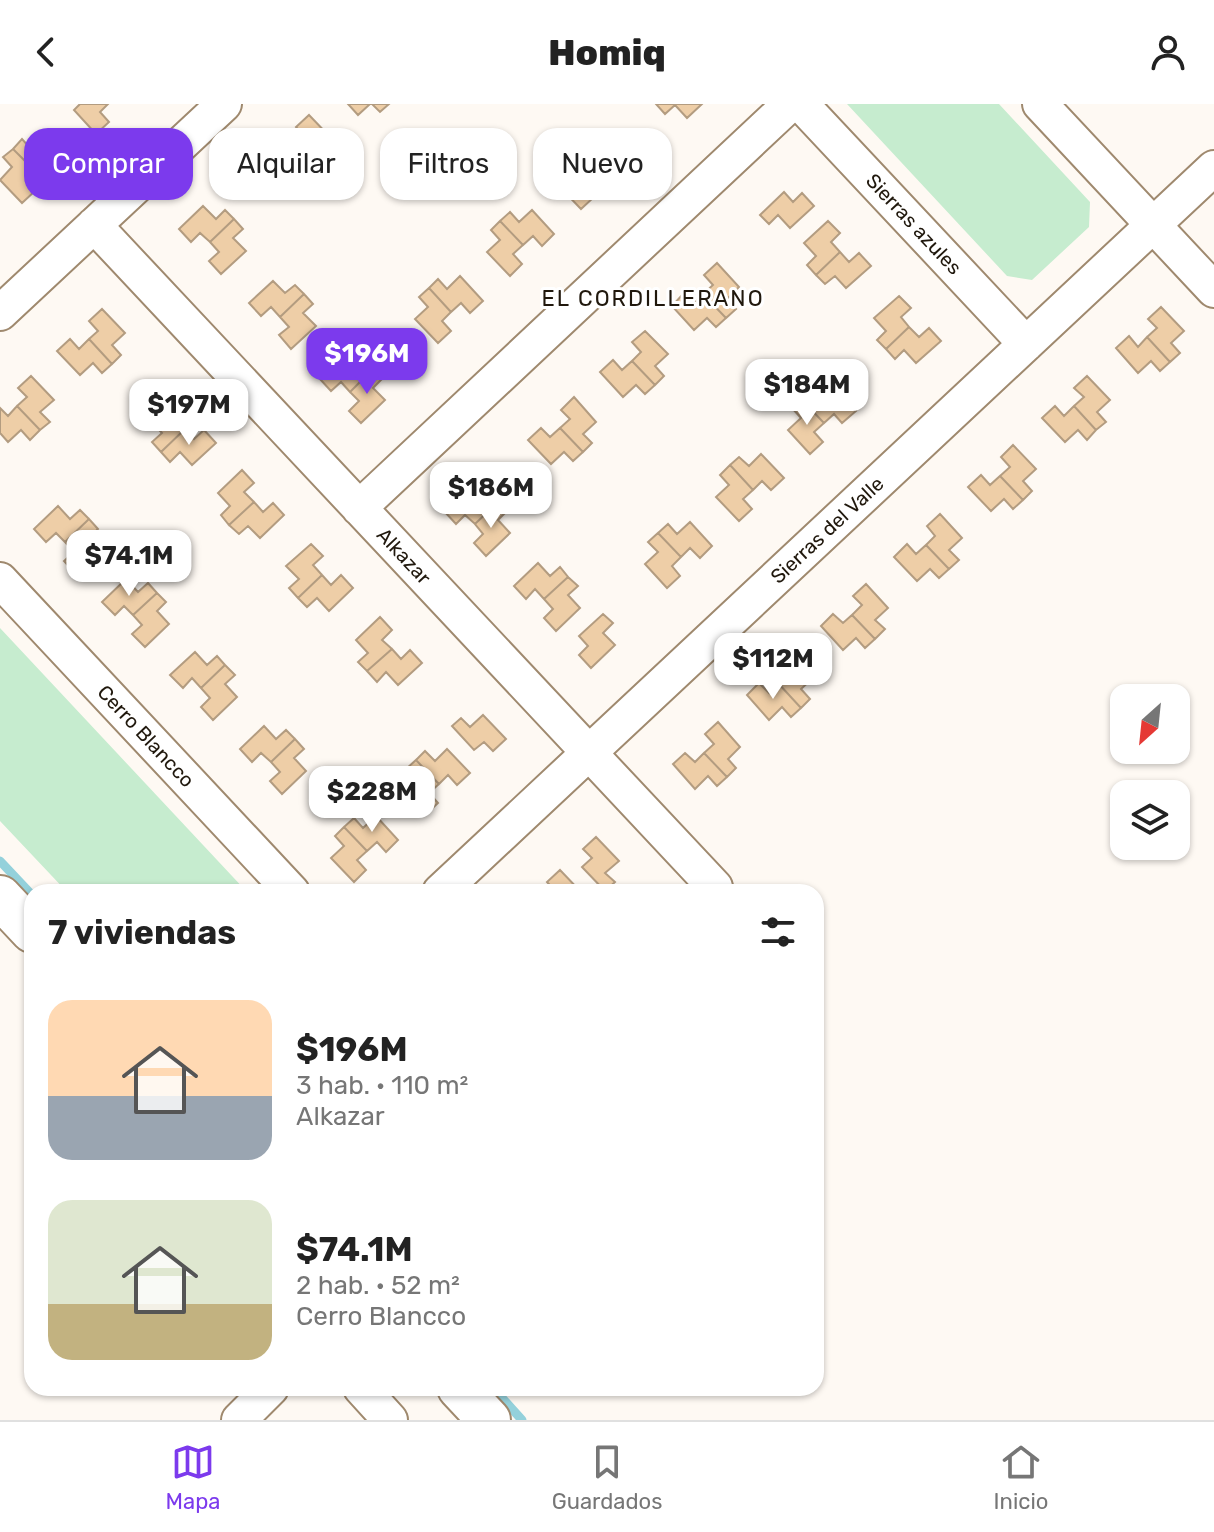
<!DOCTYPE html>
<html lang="es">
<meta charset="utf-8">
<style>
:root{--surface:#fff;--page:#f6f6f6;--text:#222;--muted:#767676;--line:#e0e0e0;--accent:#7c3aed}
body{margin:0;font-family:Rubik,sans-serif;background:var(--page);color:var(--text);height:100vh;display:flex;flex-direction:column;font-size:30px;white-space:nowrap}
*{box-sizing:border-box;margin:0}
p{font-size:26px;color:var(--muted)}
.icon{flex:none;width:44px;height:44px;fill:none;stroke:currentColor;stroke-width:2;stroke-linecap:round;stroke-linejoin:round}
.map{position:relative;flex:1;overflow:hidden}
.details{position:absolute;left:24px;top:780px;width:800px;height:512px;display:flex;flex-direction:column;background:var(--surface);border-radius:24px;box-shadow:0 2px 6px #0004}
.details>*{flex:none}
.banner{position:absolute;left:24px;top:24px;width:800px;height:72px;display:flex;gap:16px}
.needle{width:52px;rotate:207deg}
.buttons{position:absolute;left:1110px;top:580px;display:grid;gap:16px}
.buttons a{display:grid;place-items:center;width:80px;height:80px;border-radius:16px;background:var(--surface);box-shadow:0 2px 6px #0004;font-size:40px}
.price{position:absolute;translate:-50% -68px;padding:0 18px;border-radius:16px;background:#fff;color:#222;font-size:26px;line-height:52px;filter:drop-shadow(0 2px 4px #0008)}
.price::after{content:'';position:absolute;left:50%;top:48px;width:24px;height:18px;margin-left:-12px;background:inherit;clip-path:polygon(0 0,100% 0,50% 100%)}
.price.active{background:var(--accent);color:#fff}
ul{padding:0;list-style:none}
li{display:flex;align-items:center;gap:24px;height:200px;padding:0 24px}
li span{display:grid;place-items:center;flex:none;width:224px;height:160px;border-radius:24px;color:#555}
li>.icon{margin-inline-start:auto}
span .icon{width:96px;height:96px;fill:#fffc;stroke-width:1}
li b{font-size:34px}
h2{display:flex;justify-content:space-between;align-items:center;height:96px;padding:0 24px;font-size:34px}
.pill{padding:0 28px;border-radius:24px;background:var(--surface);box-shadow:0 2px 6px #0004;font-size:28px;line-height:72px}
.pill.active{background:var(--accent);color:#fff}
header{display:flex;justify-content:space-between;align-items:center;height:104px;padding:0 24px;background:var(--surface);font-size:36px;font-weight:800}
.menu{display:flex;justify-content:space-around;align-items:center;height:112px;border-top:2px solid var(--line);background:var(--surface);font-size:22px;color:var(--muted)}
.menu a{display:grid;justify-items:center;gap:4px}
.menu .active{color:var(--accent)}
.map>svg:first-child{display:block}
</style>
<header><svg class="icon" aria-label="back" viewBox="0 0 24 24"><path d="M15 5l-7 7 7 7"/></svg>Homiq<svg class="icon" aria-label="person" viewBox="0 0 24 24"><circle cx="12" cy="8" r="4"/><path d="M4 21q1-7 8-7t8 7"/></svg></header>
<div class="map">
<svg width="1214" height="1316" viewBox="0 0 1214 1316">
<rect width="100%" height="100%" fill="#fef9f3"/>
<path fill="#c6eccf" d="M 847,0 L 999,0 L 1090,98 L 1089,123 L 1032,176 L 1007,172 Z
M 0,524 L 247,788 L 67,788 L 0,717 Z"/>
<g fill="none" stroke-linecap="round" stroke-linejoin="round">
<path stroke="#94d1db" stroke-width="9" d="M 0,757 L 32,791
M 493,1284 L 522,1316"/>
</g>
<path fill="#eecea7" stroke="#b39c80" stroke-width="2" d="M 80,0 L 108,0 L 100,8 L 109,18 L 96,30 L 74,6 Z
M 348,0 L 370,0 L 358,11 Z
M 372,0 L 389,0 L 380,8 Z
M 656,0 L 702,0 L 687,14 L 675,1 L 665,10 Z
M 309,11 L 332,35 L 319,47 L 328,57 L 319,66 L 296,41 L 305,33 L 296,23 Z
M 44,33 L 67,57 L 54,69 L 45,59 L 36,68 L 13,45 L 22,35 L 31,45 Z
M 603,38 L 626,63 L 613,75 L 604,65 L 595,74 L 572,50 L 581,41 L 591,50 Z
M 277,41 L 286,51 L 296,41 L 319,66 L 309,75 L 299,65 L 287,77 L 264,53 Z
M 13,45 L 36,68 L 26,77 L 35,87 L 22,99 L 0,76 L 12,63 L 3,53 Z
M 572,50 L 595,74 L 585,83 L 594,93 L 581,105 L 558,81 L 571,69 L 562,59 Z
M 784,88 L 793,98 L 802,89 L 814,102 L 790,124 L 778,111 L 769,120 L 760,111 Z
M 203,102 L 216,115 L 225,106 L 234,115 L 210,138 L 200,129 L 191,138 L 179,125 Z
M 532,106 L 554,130 L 542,142 L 533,132 L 523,141 L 500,117 L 510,108 L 519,118 Z
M 234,115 L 243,125 L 233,134 L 246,147 L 221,170 L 209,157 L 219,148 L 210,138 Z
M 500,117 L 523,141 L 513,150 L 522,160 L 510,172 L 487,148 L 500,136 L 491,126 Z
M 828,117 L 840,129 L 831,138 L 840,148 L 816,171 L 807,161 L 816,152 L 804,139 Z
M 840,148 L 849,158 L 859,149 L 871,162 L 846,184 L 835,172 L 825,180 L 816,171 Z
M 717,159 L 739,183 L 726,196 L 736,205 L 726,214 L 703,190 L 713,181 L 704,171 Z
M 460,172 L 483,197 L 470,209 L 461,199 L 451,208 L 429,184 L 438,175 L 447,185 Z
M 273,177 L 285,189 L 295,181 L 304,190 L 280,213 L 271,203 L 261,212 L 249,199 Z
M 429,184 L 451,208 L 442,217 L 451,227 L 438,239 L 415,215 L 428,203 L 419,193 Z
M 684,189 L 694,199 L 703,190 L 726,214 L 716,223 L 707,214 L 694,226 L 672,202 Z
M 304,190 L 313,200 L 303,209 L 316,222 L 291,245 L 279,231 L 289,223 L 280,213 Z
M 899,192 L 911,204 L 901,213 L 909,223 L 886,245 L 877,236 L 886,227 L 874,214 Z
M 1161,203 L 1184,227 L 1171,239 L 1180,249 L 1170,258 L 1147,233 L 1157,224 L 1148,215 Z
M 102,205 L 125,229 L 112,241 L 121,251 L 112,260 L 89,235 L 98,227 L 89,217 Z
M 909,223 L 919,233 L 929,224 L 941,237 L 916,259 L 904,246 L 895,255 L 886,245 Z
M 645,227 L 668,250 L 655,262 L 664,272 L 655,281 L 632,257 L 641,248 L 632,238 Z
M 1129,232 L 1138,243 L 1147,233 L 1170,258 L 1160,267 L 1151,257 L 1138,269 L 1116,244 Z
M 70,235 L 79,245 L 89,235 L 112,260 L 102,269 L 93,259 L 80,271 L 57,247 Z
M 343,251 L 355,264 L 365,255 L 374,264 L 350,288 L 341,278 L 331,287 L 319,274 Z
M 613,256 L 622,266 L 632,257 L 655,281 L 645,290 L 636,281 L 623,293 L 600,268 Z
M 374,264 L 383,274 L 373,284 L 385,296 L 361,319 L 349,307 L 359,297 L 350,288 Z
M 31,272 L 54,296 L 40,308 L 50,318 L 40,326 L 17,302 L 27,293 L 18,284 Z
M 1087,272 L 1110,296 L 1097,308 L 1106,318 L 1096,326 L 1074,302 L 1084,293 L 1074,284 Z
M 833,283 L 856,307 L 842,319 L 834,310 L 824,319 L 801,295 L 811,286 L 820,295 Z
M 574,293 L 596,318 L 583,330 L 592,339 L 583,348 L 560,324 L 570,315 L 561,306 Z
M 174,294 L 186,306 L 176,316 L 185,325 L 161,348 L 152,338 L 162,329 L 150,316 Z
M 801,295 L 824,319 L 814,328 L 823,338 L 810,350 L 788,326 L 801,314 L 792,304 Z
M 17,302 L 40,326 L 30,336 L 21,326 L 8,338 L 0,329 L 0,304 L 8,312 Z
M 1055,302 L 1064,312 L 1074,302 L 1096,326 L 1087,336 L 1078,326 L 1065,338 L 1042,314 Z
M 541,324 L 550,333 L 560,324 L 583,348 L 573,357 L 564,348 L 551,360 L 528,336 Z
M 185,325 L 194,335 L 204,326 L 216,339 L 192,361 L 180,348 L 170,358 L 161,348 Z
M 1013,341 L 1036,365 L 1023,377 L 1032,387 L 1023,396 L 1000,372 L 1010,363 L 1001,353 Z
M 761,350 L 784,374 L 771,386 L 762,377 L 753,386 L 730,361 L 739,353 L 749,362 Z
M 730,361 L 753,386 L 743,395 L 752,405 L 739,417 L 716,393 L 729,381 L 720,371 Z
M 242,366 L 254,379 L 244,388 L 254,398 L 229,421 L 221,411 L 230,402 L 218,389 Z
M 981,371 L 990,381 L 1000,372 L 1023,396 L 1013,405 L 1004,395 L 991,407 L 968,383 Z
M 467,384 L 480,397 L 490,388 L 498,398 L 475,420 L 465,411 L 456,420 L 444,407 Z
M 254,398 L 263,408 L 273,399 L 284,411 L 260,434 L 248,422 L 239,430 L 229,421 Z
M 498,398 L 507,407 L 498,416 L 510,429 L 486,452 L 474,439 L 483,430 L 475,420 Z
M 58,402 L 70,415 L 80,406 L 89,415 L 65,438 L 56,429 L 46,438 L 34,425 Z
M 940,410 L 962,434 L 949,446 L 959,456 L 949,465 L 926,441 L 935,432 L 927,422 Z
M 89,415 L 98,425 L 88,434 L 100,447 L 76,470 L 64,457 L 74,448 L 65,438 Z
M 690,418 L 712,442 L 700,454 L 690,444 L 681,453 L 658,429 L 668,420 L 677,430 Z
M 658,429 L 681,453 L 672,462 L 680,472 L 667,484 L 645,460 L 658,448 L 648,438 Z
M 311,440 L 323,452 L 313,461 L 322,471 L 298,494 L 289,484 L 299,475 L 286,462 Z
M 907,440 L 916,450 L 926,441 L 949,465 L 939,474 L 930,465 L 917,477 L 894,453 Z
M 538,459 L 550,472 L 560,463 L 568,473 L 544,495 L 535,485 L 526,495 L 514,482 Z
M 322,471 L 331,481 L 341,471 L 353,484 L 329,507 L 317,494 L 307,503 L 298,494 Z
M 568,473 L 578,482 L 568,491 L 580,504 L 556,527 L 544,514 L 553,505 L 544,495 Z
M 126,475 L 138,488 L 148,479 L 157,489 L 133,511 L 124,502 L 115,511 L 102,498 Z
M 866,480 L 888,504 L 875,516 L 885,525 L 875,535 L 852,511 L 862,501 L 853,492 Z
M 157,489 L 166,498 L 157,507 L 169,520 L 145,543 L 132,530 L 142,521 L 133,511 Z
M 603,510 L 613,519 L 603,529 L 615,541 L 591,564 L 579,551 L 588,542 L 579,532 Z
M 833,510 L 843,519 L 852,511 L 875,535 L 865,544 L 856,534 L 843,546 L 821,522 Z
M 380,513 L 392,526 L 382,536 L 392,545 L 367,567 L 358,558 L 368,549 L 356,536 Z
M 392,545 L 401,555 L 410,546 L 422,559 L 398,581 L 386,568 L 377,578 L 367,567 Z
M 195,548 L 207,561 L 217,552 L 225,561 L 201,584 L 192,574 L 183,584 L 170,571 Z
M 792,549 L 814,573 L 801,585 L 810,595 L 801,604 L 778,579 L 788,571 L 779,561 Z
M 225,561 L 235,571 L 225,580 L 237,593 L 213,616 L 201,603 L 210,594 L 201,584 Z
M 759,579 L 769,589 L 778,579 L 801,604 L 791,613 L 782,603 L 769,616 L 747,591 Z
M 483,611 L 506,635 L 493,647 L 484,638 L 474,646 L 452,622 L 461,614 L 470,623 Z
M 718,618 L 740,643 L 728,655 L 736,664 L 727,673 L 704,649 L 714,640 L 705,630 Z
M 264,622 L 276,635 L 286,626 L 295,635 L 271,658 L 261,649 L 252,658 L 240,645 Z
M 295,635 L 304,645 L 294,654 L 306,667 L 282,690 L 270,677 L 280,668 L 271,658 Z
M 447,645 L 470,669 L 457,681 L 448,671 L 439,680 L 416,656 L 425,647 L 435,657 Z
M 685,649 L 695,658 L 704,649 L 727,673 L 717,682 L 708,672 L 695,685 L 673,660 Z
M 416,656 L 439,680 L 429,689 L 438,699 L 425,711 L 402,687 L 415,675 L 406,665 Z
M 376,712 L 398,736 L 386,748 L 377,738 L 367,747 L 344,723 L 354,714 L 363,724 Z
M 344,723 L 367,747 L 357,756 L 366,766 L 354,778 L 331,754 L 344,742 L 335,732 Z
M 596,733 L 619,757 L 605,769 L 615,778 L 605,787 L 582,763 L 592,754 L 583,745 Z
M 560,766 L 581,788 L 556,788 L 547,778 Z"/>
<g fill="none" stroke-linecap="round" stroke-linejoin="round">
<g stroke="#9f896e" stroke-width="38">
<path id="minor" d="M 801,0 L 1026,240
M 1040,0 L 1214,186
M 94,121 L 715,783
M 0,209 L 224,0
M 359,404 L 790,0
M 0,476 L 292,788
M 440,788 L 1214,64
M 361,1284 L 390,1316
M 239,1316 L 271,1284"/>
</g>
<g stroke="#9f896e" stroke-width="46">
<path id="tertiary" d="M 0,793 L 32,827
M 459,1284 L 489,1316"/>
</g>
<use href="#minor" stroke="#fff" stroke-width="34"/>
<use href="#tertiary" stroke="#fff" stroke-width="42"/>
</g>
<g text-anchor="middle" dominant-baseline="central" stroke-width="6" stroke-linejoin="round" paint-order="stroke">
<g font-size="20" fill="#20180d" stroke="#fff">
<text transform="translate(914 120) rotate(47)">Sierras azules</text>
<text transform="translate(827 426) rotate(-43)">Sierras del Valle</text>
<text transform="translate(404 452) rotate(47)">Alkazar</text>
<text transform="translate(146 632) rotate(47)">Cerro Blancco</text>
</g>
<g font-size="22" letter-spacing="2" fill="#20180d" stroke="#fff">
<text x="653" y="194">EL CORDILLERANO</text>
</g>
</g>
</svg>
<div class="buttons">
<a><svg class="needle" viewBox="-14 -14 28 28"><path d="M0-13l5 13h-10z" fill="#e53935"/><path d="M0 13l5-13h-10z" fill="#767676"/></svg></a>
<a><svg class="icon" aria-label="layers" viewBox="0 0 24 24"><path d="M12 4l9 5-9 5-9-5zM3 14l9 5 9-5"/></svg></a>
</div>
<b class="price active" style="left:367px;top:292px">$196M</b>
<b class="price" style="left:807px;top:323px">$184M</b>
<b class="price" style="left:189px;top:343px">$197M</b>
<b class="price" style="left:491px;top:426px">$186M</b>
<b class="price" style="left:129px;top:494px">$74.1M</b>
<b class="price" style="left:773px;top:597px">$112M</b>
<b class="price" style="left:372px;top:730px">$228M</b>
<div class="banner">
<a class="pill active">Comprar</a>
<a class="pill">Alquilar</a>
<a class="pill">Filtros</a>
<a class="pill">Nuevo</a>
</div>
<section class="details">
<h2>7 viviendas<svg class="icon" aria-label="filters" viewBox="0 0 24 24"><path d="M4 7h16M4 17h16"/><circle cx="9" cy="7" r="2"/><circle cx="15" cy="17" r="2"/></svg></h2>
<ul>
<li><span style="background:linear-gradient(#ffd9b3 60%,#9aa5b1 0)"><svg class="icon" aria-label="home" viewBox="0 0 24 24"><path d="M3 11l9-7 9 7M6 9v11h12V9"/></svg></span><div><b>$196M</b><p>3 hab. · 110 m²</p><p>Alkazar</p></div></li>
<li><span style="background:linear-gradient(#dfe7d0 65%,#c2b280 0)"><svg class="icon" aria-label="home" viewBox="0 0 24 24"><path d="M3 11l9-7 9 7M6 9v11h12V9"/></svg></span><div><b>$74.1M</b><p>2 hab. · 52 m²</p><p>Cerro Blancco</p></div></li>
</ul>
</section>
</div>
<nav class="menu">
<a class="active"><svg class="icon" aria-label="map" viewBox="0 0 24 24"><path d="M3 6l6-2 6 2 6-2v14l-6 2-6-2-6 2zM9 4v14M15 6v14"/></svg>Mapa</a>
<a><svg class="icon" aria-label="saved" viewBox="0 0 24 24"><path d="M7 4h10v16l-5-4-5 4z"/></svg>Guardados</a>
<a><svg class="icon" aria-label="home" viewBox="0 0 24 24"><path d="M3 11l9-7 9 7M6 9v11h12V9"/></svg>Inicio</a>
</nav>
